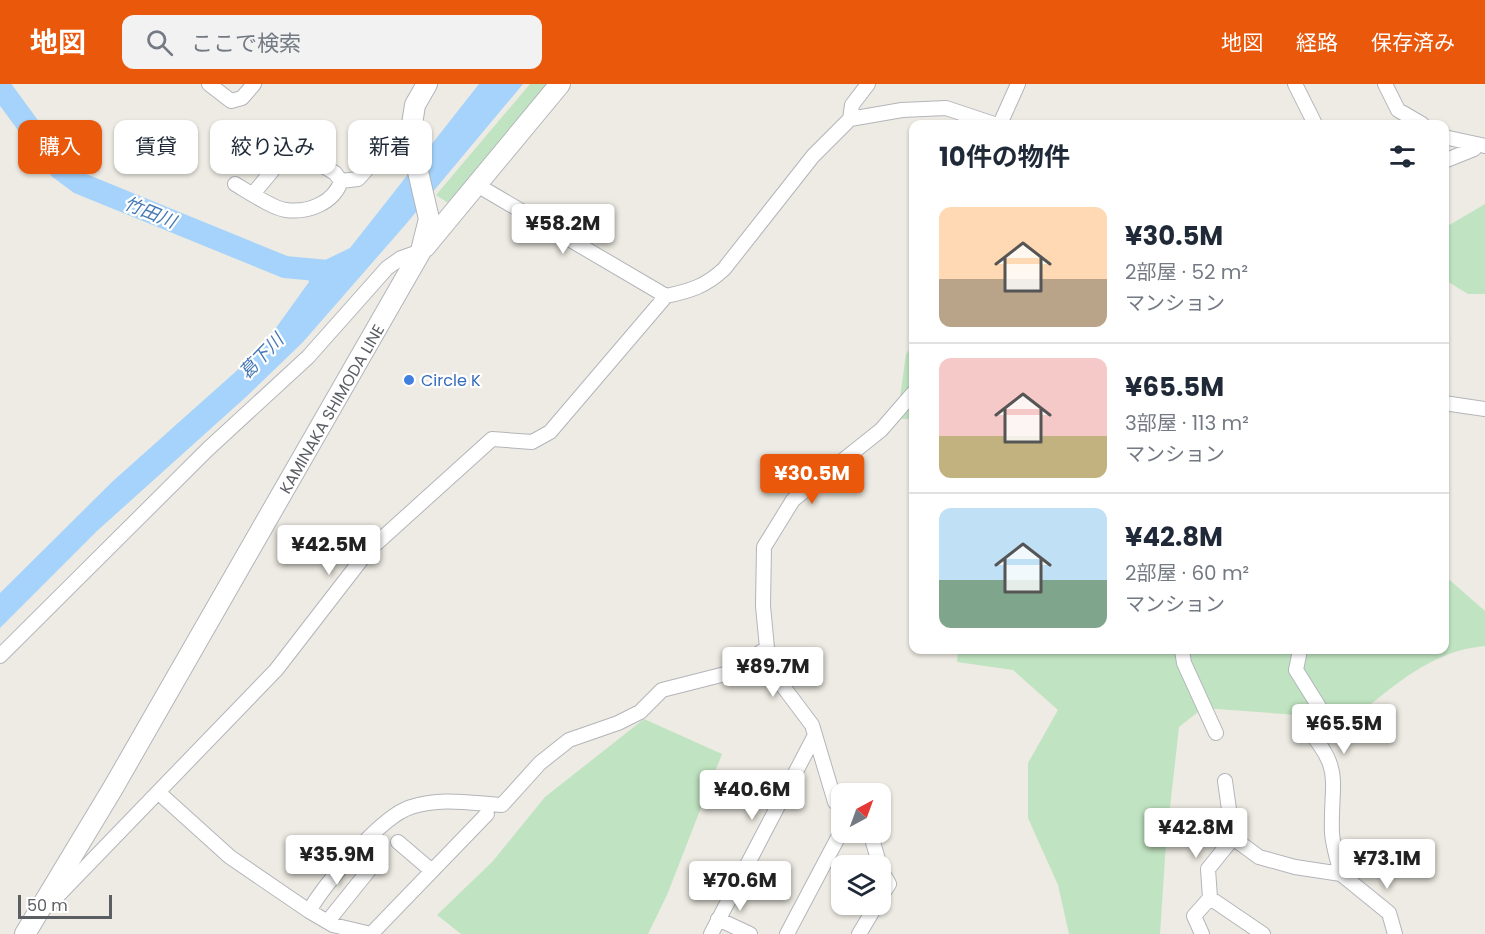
<!DOCTYPE html>
<html lang="ja">
<meta charset="utf-8">
<style>
:root{--surface:#fff;--page:#f2f2f3;--text:#1f2937;--muted:#747a83;--line:#e0e1e3;--accent:#ea580c}
body{margin:0;font-family:Poppins,"Noto Sans JP",sans-serif;background:var(--page);color:var(--text);height:100vh;display:flex;flex-direction:column;font-size:22px;white-space:nowrap}
*{box-sizing:border-box;margin:0}
p{font-size:20px;color:var(--muted)}
.icon{flex:none;width:33px;height:33px;fill:none;stroke:currentColor;stroke-width:2;stroke-linecap:round;stroke-linejoin:round}
.map{position:relative;flex:1;overflow:hidden}
.sheet{position:absolute;left:909px;top:36px;width:540px;height:534px;display:flex;flex-direction:column;background:var(--surface);border-radius:12px;box-shadow:0 2px 4px #0004}
.sheet>*{flex:none}
.banner{position:absolute;left:18px;top:36px;width:570px;height:54px;display:flex;gap:12px}
.needle{width:39px;rotate:41deg}
.controls{position:absolute;left:831px;top:699px;display:grid;gap:12px}
.controls a{display:grid;place-items:center;width:60px;height:60px;border-radius:12px;background:var(--surface);box-shadow:0 2px 4px #0004;font-size:30px}
.scale{position:absolute;left:18px;bottom:15px;width:94px;box-sizing:border-box;padding-left:6px;border:3px solid #5b5e63;border-top:0;font-size:16px;line-height:21px;white-space:nowrap;color:#5b5e63;-webkit-text-stroke:4px #fff;paint-order:stroke}
.price{position:absolute;translate:-50% -51px;padding:0 14px;border-radius:6px;background:#fff;color:#222;font-size:20px;line-height:39px;filter:drop-shadow(0 2px 3px #0008)}
.price::after{content:'';position:absolute;left:50%;top:36px;width:18px;height:14px;margin-left:-9px;background:inherit;clip-path:polygon(0 0,100% 0,50% 100%)}
.price.current{background:var(--accent);color:#fff}
ul{padding:0;list-style:none}
li{display:flex;align-items:center;gap:18px;height:150px;padding:0 30px}
li+li{border-top:2px solid var(--line)}
li span{display:grid;place-items:center;flex:none;width:168px;height:120px;border-radius:12px;color:#555}
li>.icon{margin-inline-start:auto}
span .icon{width:72px;height:72px;fill:#fffc;stroke-width:1}
li b{font-size:26px}
h2{display:flex;justify-content:space-between;align-items:center;height:72px;padding:0 30px;font-size:26px}
.tag{padding:0 21px;border-radius:12px;background:var(--surface);box-shadow:0 2px 4px #0004;font-size:21px;line-height:54px}
.tag.current{background:var(--accent);color:#fff}
header{display:flex;align-items:center;gap:36px;box-sizing:border-box;height:84px;padding:0 30px;background:var(--accent);color:#fff}
header strong{font-size:28px}
nav{display:flex;gap:33px;margin-inline-start:auto;font-size:21px}
.search{width:420px;height:54px;background:var(--page);display:flex;align-items:center;gap:15px;box-sizing:border-box;padding:0 21px;border-radius:12px;color:var(--muted);font-size:22px}
.map>svg:first-child{display:block}
</style>
<header>
<strong>地図</strong>
<div class="search"><svg class="icon" aria-label="search" viewBox="0 0 24 24"><circle cx="10" cy="10" r="6"/><path d="M15 15l6 6"/></svg>ここで検索</div>
<nav><a>地図</a><a>経路</a><a>保存済み</a></nav>
</header>
<div class="map">
<svg width="1485" height="850" viewBox="0 0 1485 850">
<rect width="100%" height="100%" fill="#edebe3"/>
<path fill="#c0e4c1" d="M 530,0 L 555,0 L 453,117 L 448,119 L 436,111 Z
M 1485,120 L 1485,210 L 1468,210 L 1445,196 L 1446,143 Z
M 913,261 L 913,335 L 897,335 L 906,270 Z
M 1445,492 L 1485,527 L 1485,562 C 1432,566 1392,603 1353,635 L 1203,624 L 1179,643 L 1166,759 L 1160,850 L 1069,850 L 1058,801 L 1028,734 L 1028,679 L 1058,626 L 1013,586 L 957,578 L 958,566 L 1444,566 Z
M 644,635 L 722,670 L 667,811 L 648,850 L 461,850 L 437,831 L 493,777 L 545,713 Z"/>
<path fill="#a5d3fb" d="M 479,0 L 523,0 L 406,140 L 303,258 L 247,312 L 97,447 L 0,544 L 0,509 L 113,397 L 260,266 L 309,198 L 306,179 L 323,177 L 350,164 Z"/>
<g fill="none" stroke-linecap="round" stroke-linejoin="round">
<path stroke="#a5d3fb" stroke-width="22" d="M 0,3 L 60,85 L 79,99 L 285,183 L 338,188"/>
<g stroke="#b3b5ba" stroke-width="16">
<path id="minor" d="M 209,0 L 231,17 L 242,14 L 254,0
M 1295,0 L 1315,40
M 1385,0 L 1398,26 L 1422,40
M 850,35 L 852,21 L 868,0
M 1000,40 L 1018,0
M 1444,53 L 1485,62
M 1444,77 L 1474,65 L 1477,61
M 341,97 L 358,95 L 385,65 L 410,53
M 235,100 C 247,107 274,125 286,126 C 308,129 334,119 341,97 L 335,89 L 298,67 L 286,70 L 253,110
M 477,101 L 666,212 C 690,207 706,202 724,185 L 813,72 L 850,35 L 902,26 L 946,24 L 994,40
M 1444,319 L 1485,325
M 1182,566 L 1184,579 L 1216,649
M 1300,566 L 1296,586 L 1321,626 L 1304,641 C 1345,687 1330,695 1332,749 C 1333,763 1338,777 1341,790
M 0,572 L 208,365 L 308,273 L 387,184 L 401,174 L 421,167
M 1225,697 L 1233,754 L 1259,773 L 1295,783 L 1341,790 L 1389,829 L 1395,850
M 159,709 L 230,773 L 309,827 L 333,841 L 371,850
M 842,723 L 835,718 L 812,641 L 776,593 L 767,564 L 763,522 L 764,463 L 793,416 L 881,346 L 914,308
M 870,748 L 880,782
M 398,758 L 432,787
M 880,784 L 889,800 L 880,814
M 1210,814 L 1263,850
M 48,822 L 276,586 L 368,467 L 492,355 L 532,358 L 550,348 L 666,212
M 309,827 C 325,800 381,732 411,723 C 440,713 471,719 502,721 L 540,679 L 569,656 L 618,639 L 640,628 L 662,606 L 729,589 L 767,564
M 718,835 L 750,850
M 328,837 L 369,786
M 371,850 L 487,730
M 711,850 L 814,653
M 787,850 L 842,746
M 859,850 L 877,820
M 1202,850 L 1194,832 L 1210,814 L 1208,785 L 1233,754"/>
</g>
<g stroke="#b2b5ba" stroke-width="22">
<path id="secondary" d="M 425,163 L 560,0
M 25,850 L 113,704 L 421,167 L 429,135 L 410,53 L 415,21 L 427,0"/>
</g>
<use href="#minor" stroke="#fff" stroke-width="14"/>
<use href="#secondary" stroke="#fff" stroke-width="20"/>
</g>
<circle fill="#3f7fe0" stroke="#fff" stroke-width="2" cx="409" cy="296" r="6"/>
<g text-anchor="middle" dominant-baseline="central" stroke-width="4.5" stroke-linejoin="round" paint-order="stroke">
<g font-size="16" fill="#366cbe" stroke="#fff" text-anchor="start">
<text x="421" y="296">Circle K</text>
</g>
<g font-size="16" fill="#5b5e63" stroke="#fff">
<text transform="translate(332 325) rotate(-60)">KAMINAKA SHIMODA LINE</text>
</g>
<g font-size="18" font-style="italic" fill="#4679b4" stroke="#fff">
<text transform="translate(150 128) rotate(22)">竹田川</text>
<text transform="translate(261 272) rotate(-46)">葛下川</text>
</g>
</g>
</svg>
<div class="controls">
<a><svg class="needle" viewBox="-14 -14 28 28"><path d="M0-13l5 13h-10z" fill="#e53935"/><path d="M0 13l5-13h-10z" fill="#747a83"/></svg></a>
<a><svg class="icon" aria-label="layers" viewBox="0 0 24 24"><path d="M12 4l9 5-9 5-9-5zM3 14l9 5 9-5"/></svg></a>
</div>
<div class="scale">50 m</div>
<b class="price" style="left:563px;top:171px">¥58.2M</b>
<b class="price current" style="left:812px;top:421px">¥30.5M</b>
<b class="price" style="left:329px;top:492px">¥42.5M</b>
<b class="price" style="left:773px;top:614px">¥89.7M</b>
<b class="price" style="left:1344px;top:671px">¥65.5M</b>
<b class="price" style="left:752px;top:737px">¥40.6M</b>
<b class="price" style="left:1196px;top:775px">¥42.8M</b>
<b class="price" style="left:337px;top:802px">¥35.9M</b>
<b class="price" style="left:1387px;top:806px">¥73.1M</b>
<b class="price" style="left:740px;top:828px">¥70.6M</b>
<div class="banner">
<a class="tag current">購入</a>
<a class="tag">賃貸</a>
<a class="tag">絞り込み</a>
<a class="tag">新着</a>
</div>
<section class="sheet">
<h2>10件の物件<svg class="icon" aria-label="filters" viewBox="0 0 24 24"><path d="M4 7h16M4 17h16"/><circle cx="9" cy="7" r="2"/><circle cx="15" cy="17" r="2"/></svg></h2>
<ul>
<li><span style="background:linear-gradient(#ffd9b3 60%,#b9a48a 0)"><svg class="icon" aria-label="home" viewBox="0 0 24 24"><path d="M3 11l9-7 9 7M6 9v11h12V9"/></svg></span><div><b>¥30.5M</b><p>2部屋 · 52 m²</p><p>マンション</p></div></li>
<li><span style="background:linear-gradient(#f6c9c9 65%,#c2b280 0)"><svg class="icon" aria-label="home" viewBox="0 0 24 24"><path d="M3 11l9-7 9 7M6 9v11h12V9"/></svg></span><div><b>¥65.5M</b><p>3部屋 · 113 m²</p><p>マンション</p></div></li>
<li><span style="background:linear-gradient(#bfe0f5 60%,#7fa58c 0)"><svg class="icon" aria-label="home" viewBox="0 0 24 24"><path d="M3 11l9-7 9 7M6 9v11h12V9"/></svg></span><div><b>¥42.8M</b><p>2部屋 · 60 m²</p><p>マンション</p></div></li>
</ul>
</section>
</div>
